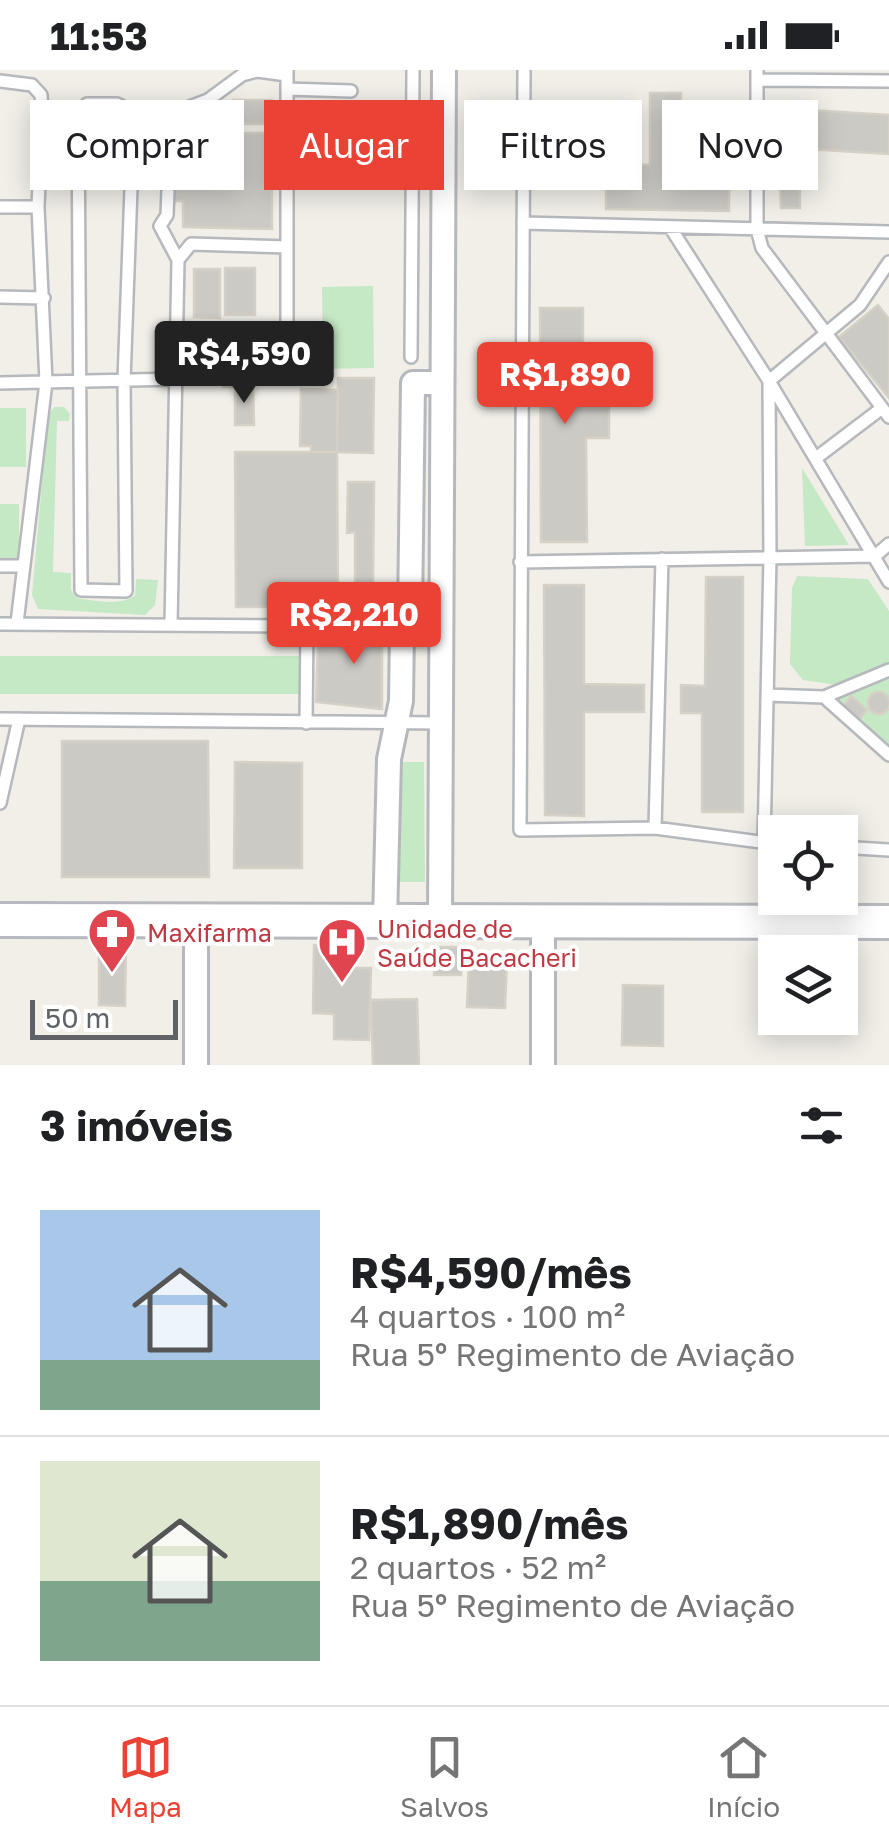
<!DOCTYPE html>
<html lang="pt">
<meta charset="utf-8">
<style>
:root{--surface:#fff;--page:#f6f6f6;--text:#202124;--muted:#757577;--line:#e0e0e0;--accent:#ea4335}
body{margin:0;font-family:"Golos Text",sans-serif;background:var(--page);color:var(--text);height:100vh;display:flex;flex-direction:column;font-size:38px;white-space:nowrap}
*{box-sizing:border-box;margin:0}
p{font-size:32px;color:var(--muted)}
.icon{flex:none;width:55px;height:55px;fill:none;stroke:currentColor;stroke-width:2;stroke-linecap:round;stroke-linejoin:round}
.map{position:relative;height:995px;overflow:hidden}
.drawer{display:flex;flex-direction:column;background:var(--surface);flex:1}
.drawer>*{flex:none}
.guide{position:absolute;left:30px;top:30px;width:830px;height:90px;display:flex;gap:20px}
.controls{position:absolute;left:758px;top:745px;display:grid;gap:20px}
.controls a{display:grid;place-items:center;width:100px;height:100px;border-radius:0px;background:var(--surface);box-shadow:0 5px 25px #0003;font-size:50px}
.scale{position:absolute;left:30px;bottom:25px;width:148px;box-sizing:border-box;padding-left:10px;border:5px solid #5f6368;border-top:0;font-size:28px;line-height:35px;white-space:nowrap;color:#5f6368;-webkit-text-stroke:8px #fff;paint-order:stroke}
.price{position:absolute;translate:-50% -85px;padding:0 22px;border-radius:10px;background:var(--accent);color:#fff;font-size:32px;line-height:65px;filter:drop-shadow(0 2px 5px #0008)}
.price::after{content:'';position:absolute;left:50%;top:60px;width:30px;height:22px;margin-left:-15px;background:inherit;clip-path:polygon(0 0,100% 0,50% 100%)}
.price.active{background:#222;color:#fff}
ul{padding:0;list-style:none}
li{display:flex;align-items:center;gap:30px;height:250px;padding:0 40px}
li+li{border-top:2px solid var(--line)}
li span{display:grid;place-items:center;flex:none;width:280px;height:200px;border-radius:0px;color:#555}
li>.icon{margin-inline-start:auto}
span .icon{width:120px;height:120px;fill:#fffc;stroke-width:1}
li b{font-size:42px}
h2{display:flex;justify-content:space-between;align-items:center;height:120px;padding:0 40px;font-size:42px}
.tag{padding:0 35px;border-radius:0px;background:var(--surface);box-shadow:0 5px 25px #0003;font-size:35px;line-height:90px}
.tag.active{background:var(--accent);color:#fff}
.status{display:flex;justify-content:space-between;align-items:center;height:70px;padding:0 50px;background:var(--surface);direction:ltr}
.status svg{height:28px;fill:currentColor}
.tabs{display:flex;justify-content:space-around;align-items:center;height:140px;border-top:2px solid var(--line);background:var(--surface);font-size:28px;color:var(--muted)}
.tabs a{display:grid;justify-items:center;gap:5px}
.tabs .active{color:var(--accent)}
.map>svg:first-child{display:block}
</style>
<div class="status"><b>11:53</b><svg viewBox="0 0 49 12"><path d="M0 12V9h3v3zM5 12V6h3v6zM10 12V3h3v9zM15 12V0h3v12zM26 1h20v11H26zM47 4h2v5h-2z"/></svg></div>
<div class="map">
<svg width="889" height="995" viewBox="0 0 889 995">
<rect width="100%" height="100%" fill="#f1efe8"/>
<path fill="#c5e8c5" d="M 373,216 L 374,298 L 323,299 L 322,217 Z
M 54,337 L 64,337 L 70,344 L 69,351 L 57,351 L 53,502 L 71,503 L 71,520 L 77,528 C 95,531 118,536 135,526 L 136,509 L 158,510 L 155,535 L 145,545 L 38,539 L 32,525 L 48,346 Z
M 0,338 L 26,338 L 26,397 L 0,397 Z
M 802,398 L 849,475 L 805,476 Z
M 0,434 L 19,434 L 19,490 L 0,490 Z
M 797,506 L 868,509 L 889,541 L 889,593 L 837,615 L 803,610 L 790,594 L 792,518 Z
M 0,586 L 299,586 L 299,624 L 0,624 Z
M 889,609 L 889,677 L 836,635 L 837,628 Z
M 400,692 L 424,692 L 425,812 L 400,812 Z"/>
<path fill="#cccac5" stroke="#d6d1c6" stroke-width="2.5" d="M 650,23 L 681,23 L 681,100 L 729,101 L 729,141 L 606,139 L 606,94 L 650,95 Z
M 233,30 L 272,30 L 272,54 L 234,54 Z
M 559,32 L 604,32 L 603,54 L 559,53 Z
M 810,40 L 889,45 L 889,84 L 808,79 Z
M 692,44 L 731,45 L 730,83 L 692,82 Z
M 779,50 L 799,50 L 800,138 L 781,138 Z
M 206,53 L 220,53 L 220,63 L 272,63 L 272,159 L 183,157 L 183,131 L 174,131 L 174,103 L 186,103 L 186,78 L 180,78 L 181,57 L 202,58 L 202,75 L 206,75 Z
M 225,198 L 255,198 L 255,245 L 225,245 Z
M 194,199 L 220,199 L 220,248 L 194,247 Z
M 878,235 L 889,249 L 889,328 L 839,267 Z
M 540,238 L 583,238 L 583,338 L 609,338 L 609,368 L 586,368 L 587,472 L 541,472 Z
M 251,267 L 252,288 L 223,288 L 223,268 Z
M 223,288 L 252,288 L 253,317 L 223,317 Z
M 338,308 L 374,308 L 373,383 L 337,382 Z
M 235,317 L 253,317 L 254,355 L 235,355 Z
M 301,319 L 338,320 L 337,382 L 311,382 L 311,376 L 300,376 Z
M 235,382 L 337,382 L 338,537 L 236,537 Z
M 348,412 L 374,412 L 373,517 L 355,517 L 355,462 L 347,463 Z
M 706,507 L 743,507 L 743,742 L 702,742 L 702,643 L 681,643 L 681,615 L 705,616 Z
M 544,515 L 584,515 L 584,614 L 644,615 L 644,642 L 584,642 L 584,746 L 545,745 Z
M 359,538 L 382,539 L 382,639 L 316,632 L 318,574 L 358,574 Z
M868 633a11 11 0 1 1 22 0a11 11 0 1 1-22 0Z
M 851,626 L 867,640 L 859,650 L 842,638 Z
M 62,671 L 208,671 L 209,807 L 62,807 Z
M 235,692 L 302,693 L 302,798 L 234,798 Z
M 99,875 L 126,876 L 125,936 L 99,935 Z
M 314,875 L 336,876 L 336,898 L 371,898 L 369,970 L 334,969 L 334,944 L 313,943 Z
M 435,877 L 462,877 L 461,905 L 434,905 Z
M 469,888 L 507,890 L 505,938 L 467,937 Z
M 623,915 L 663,916 L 663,976 L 622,975 Z
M 417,929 L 419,995 L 373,995 L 371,930 Z"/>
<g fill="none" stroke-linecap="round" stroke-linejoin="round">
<g stroke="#b5b8bc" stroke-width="16">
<path id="service" d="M 524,0 L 520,760 L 655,758 L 775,774
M 757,0 L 757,159 L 762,178 L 889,347
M 757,10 L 889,11
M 0,11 L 32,15 L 41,25 L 42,41 L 38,137 L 46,312 L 17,553
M 287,19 L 351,21
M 87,34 L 117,34 L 129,40 L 133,64 L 124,310 L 126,521 L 81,520 L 78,48 Z
M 0,137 L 38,137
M 523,153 L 889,162
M 670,157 L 769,311 L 889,512
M 178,190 L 191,174 L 287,177
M 0,227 L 44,228
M 411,287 L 413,0
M 287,306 L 287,0
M 0,313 L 176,309
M 816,388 L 882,338
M 520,492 L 875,486 L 889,474
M 0,496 L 24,496
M 0,554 L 307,556 L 441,562
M 171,555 L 178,190 L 160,156 L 167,145 L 171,44 L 208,30 L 242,5 L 257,1 L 287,5
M 767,625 L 824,627 L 889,600
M 824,627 L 889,685
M 0,649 L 441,653
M 306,653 L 307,556
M 0,733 L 19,649
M 655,758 L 662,489
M 764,773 L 770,487 L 769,311 L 860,235 L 889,192
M 840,777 L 889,780"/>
</g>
<g stroke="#b5b8bc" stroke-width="28">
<path id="minor" d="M 385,851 L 389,689 L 401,631 L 402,559 L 410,544 L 413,313 L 442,313
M 440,851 L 444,0
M 196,995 L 196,850
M 543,995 L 543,851"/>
</g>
<g stroke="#b6babf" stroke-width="38">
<path id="secondary" d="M 0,850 L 889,852"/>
</g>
<use href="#service" stroke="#fff" stroke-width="11"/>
<use href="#minor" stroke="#fff" stroke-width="22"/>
<use href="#secondary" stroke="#fff" stroke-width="32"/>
</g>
<defs>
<g id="pharmacy-pin" transform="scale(2.5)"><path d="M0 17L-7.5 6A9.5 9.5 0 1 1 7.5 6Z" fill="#e0444e" stroke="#fff"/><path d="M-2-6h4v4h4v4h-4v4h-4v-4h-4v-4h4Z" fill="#fff"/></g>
<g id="hospital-pin" transform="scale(2.5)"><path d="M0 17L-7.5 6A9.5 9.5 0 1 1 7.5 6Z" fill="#e0444e" stroke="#fff"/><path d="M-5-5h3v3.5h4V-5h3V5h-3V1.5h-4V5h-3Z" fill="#fff"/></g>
</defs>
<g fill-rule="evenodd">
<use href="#pharmacy-pin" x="112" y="862"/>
<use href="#hospital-pin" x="342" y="872"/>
</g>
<g text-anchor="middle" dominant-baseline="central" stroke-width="8" stroke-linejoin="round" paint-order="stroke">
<g font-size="25" fill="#be3a42" stroke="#fff" text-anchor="start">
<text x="377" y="858">Unidade de<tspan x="377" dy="29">Saúde Bacacheri</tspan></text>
<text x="147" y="862">Maxifarma</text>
</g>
</g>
</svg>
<div class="controls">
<a><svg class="icon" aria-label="locate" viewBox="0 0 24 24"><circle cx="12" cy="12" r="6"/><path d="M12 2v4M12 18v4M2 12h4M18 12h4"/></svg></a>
<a><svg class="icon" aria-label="layers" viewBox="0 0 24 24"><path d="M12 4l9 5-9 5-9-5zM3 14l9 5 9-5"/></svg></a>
</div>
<div class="scale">50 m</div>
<b class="price active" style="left:244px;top:336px">R$4,590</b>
<b class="price" style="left:565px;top:357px">R$1,890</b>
<b class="price" style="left:354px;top:597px">R$2,210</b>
<div class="guide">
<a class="tag">Comprar</a>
<a class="tag active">Alugar</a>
<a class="tag">Filtros</a>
<a class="tag">Novo</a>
</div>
</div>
<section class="drawer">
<h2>3 imóveis<svg class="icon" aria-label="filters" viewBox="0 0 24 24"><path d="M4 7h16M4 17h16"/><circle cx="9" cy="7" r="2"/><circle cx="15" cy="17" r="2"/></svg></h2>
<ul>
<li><span style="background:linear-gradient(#a9c7e8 75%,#7fa58c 0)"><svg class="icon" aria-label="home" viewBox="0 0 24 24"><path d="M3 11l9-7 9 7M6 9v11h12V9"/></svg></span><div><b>R$4,590/mês</b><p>4 quartos · 100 m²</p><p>Rua 5º Regimento de Aviação</p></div></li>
<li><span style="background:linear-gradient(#dfe7d0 60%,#7fa58c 0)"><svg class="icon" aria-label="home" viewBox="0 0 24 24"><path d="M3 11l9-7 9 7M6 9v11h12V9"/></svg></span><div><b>R$1,890/mês</b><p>2 quartos · 52 m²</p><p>Rua 5º Regimento de Aviação</p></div></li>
</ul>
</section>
<nav class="tabs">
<a class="active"><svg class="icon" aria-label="map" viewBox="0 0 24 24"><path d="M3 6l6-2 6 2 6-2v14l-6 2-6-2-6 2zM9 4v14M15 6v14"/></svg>Mapa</a>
<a><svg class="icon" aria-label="saved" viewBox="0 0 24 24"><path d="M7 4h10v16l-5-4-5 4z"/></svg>Salvos</a>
<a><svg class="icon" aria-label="home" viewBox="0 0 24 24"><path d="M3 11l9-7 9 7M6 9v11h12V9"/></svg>Início</a>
</nav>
